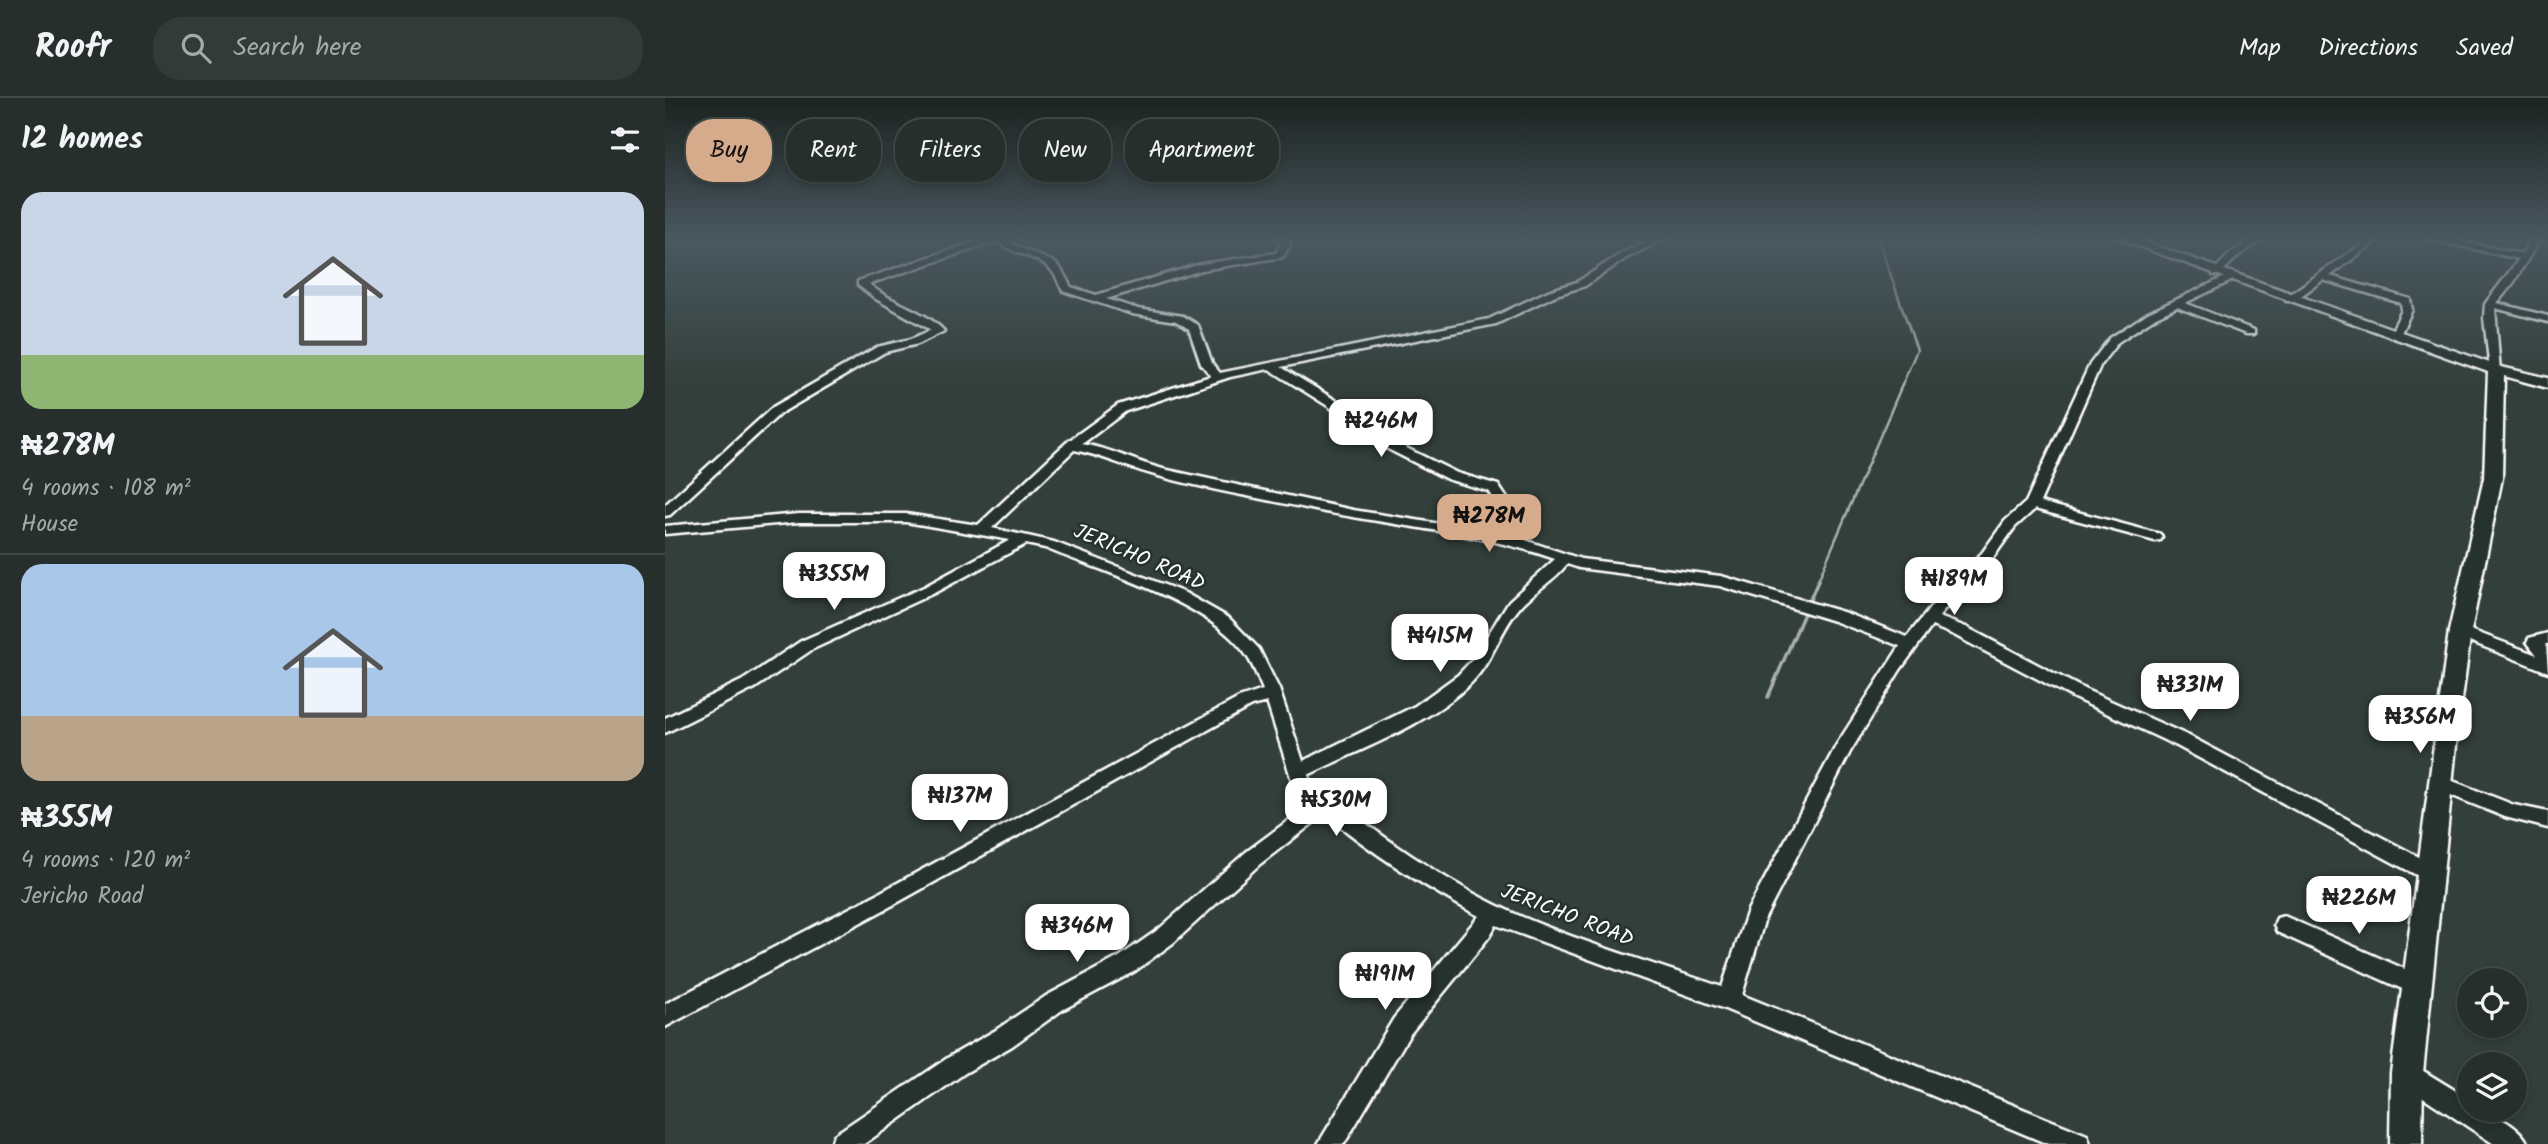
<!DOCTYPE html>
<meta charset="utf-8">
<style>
:root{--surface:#262f2c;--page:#323b38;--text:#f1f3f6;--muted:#a4a9a9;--line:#424a48;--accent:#d6ab8b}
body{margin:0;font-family:Kalam,sans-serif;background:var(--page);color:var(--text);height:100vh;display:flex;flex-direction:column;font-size:26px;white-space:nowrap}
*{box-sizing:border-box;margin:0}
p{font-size:23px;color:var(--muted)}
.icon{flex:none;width:38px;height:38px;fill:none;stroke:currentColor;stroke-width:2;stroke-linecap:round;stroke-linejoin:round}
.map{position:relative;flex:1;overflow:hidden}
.side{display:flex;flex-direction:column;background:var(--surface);width:665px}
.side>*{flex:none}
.banner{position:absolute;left:21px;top:21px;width:665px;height:63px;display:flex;gap:14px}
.controls{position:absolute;left:1792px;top:870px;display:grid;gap:14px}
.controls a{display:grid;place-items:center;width:70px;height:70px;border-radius:50%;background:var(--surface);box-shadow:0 4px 10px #0003,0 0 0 2px var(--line);font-size:35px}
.price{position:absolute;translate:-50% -60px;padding:0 16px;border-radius:14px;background:#fff;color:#222;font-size:23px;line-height:46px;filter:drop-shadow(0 2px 4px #0008)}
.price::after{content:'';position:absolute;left:50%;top:42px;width:21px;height:16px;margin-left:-10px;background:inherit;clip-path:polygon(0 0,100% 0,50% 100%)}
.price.on{background:var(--accent);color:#111}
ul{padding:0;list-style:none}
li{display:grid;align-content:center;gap:14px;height:371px;padding:0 21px}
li+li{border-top:2px solid var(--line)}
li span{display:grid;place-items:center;height:217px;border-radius:21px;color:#555}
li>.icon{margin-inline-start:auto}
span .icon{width:126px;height:126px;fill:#fffc;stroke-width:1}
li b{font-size:30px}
h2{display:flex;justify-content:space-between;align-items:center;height:84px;padding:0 21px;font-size:30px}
.pill{padding:0 24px;border-radius:28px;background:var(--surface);box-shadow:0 4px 10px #0003,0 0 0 2px var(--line);font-size:24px;line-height:63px}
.pill.on{background:var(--accent);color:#111}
header{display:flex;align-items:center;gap:42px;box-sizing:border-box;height:98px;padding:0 35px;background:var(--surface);border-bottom:2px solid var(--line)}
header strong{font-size:33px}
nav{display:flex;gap:38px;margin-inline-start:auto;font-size:24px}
.search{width:490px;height:63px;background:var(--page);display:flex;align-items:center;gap:18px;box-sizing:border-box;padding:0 24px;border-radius:28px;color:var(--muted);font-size:26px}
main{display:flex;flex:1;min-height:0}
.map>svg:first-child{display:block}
</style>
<header>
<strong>Roofr</strong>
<div class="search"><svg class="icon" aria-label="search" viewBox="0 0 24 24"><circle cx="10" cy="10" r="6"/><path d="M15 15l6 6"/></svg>Search here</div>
<nav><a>Map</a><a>Directions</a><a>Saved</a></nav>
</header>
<main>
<section class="side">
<h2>12 homes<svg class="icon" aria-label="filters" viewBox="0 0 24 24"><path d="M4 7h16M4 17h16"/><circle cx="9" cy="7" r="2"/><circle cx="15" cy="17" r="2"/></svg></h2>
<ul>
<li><span style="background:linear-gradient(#c9d6e8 75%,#8fb573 0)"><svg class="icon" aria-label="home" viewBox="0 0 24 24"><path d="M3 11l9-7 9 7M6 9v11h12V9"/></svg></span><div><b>₦278M</b><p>4 rooms · 108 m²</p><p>House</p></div></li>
<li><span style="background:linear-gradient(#a9c7e8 70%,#b9a48a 0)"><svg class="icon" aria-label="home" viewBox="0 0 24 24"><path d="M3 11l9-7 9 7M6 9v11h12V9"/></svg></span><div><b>₦355M</b><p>4 rooms · 120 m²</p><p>Jericho Road</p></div></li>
</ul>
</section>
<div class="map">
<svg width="1883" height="1046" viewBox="0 0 1883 1046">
<rect width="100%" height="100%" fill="#333f3a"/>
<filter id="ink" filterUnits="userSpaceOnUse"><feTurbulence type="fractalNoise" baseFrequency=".0143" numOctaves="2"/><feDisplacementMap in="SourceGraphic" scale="14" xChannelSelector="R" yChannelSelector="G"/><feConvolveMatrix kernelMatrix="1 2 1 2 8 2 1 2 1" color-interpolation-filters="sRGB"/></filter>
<g filter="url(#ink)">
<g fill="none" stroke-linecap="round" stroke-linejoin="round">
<path stroke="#abb0ae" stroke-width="2.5" d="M 1152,485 L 1252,252 L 1213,141"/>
<path stroke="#abb0ae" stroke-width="3.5" d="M 1103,599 L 1153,483"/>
<g stroke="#fff" stroke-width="5">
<path id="minor" d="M 318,141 L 341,141 L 351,148 L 389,164 L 396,171 L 406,189 L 431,197 L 536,166 L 611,155 L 615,147 L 612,141 L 621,141 L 625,147 L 618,159 L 537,172 L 441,201 L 473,211 L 518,218 L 533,227 L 547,265 L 555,275 L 824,221 L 883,193 L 912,184 L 957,155 L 988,141 L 1000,141 L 963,159 L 920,188 L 891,197 L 831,226 L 616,269 L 682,309 L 702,329 L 723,341 L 792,375 L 833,387 L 853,417 L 845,437 L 916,461 L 1056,478 L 1181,515 L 1242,539 L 1290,479 L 1317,455 L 1340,423 L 1361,404 L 1425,266 L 1445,240 L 1483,215 L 1562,178 L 1568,178 L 1568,182 L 1520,205 L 1589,232 L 1589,236 L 1581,236 L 1512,209 L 1491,219 L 1453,244 L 1436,266 L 1375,404 L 1495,436 L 1497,439 L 1495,442 L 1490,443 L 1370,411 L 1350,429 L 1327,461 L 1300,485 L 1274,519 L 1301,529 L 1421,592 L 1524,638 L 1771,768 L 1774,774 L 1771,780 L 1764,783 L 1757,780 L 1512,648 L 1409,600 L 1289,537 L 1267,528 L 1235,572 L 1185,654 L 1100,820 L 1077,897 L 1422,1037 L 1425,1046 L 1383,1046 L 1060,911 L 831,827 L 824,839 L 745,936 L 679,1046 L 653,1046 L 729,920 L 814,818 C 760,789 706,755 660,716 L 595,766 L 508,845 L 470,873 L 397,912 L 347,948 L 300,975 L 199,1046 L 166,1046 L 169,1037 L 284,959 L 331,932 L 381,898 L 454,859 L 494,831 L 581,754 L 647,705 L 628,686 L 602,604 L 586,608 L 228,807 L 0,929 L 0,906 L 214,795 L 574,600 L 598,592 C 593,580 587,564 579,554 C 541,503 438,474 380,450 L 361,446 L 269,495 L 148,551 L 90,590 L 0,635 L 0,620 L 78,582 L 136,543 L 259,489 L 345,442 L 241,424 L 134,424 L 0,436 L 0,428 L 134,416 L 241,416 L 313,427 L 402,344 L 453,307 L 546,278 L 536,266 L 524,231 L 511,223 L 467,216 L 398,193 C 394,187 392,178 387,173 C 373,157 347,157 332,143 L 204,186 C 226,206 259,211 279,233 L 253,246 L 220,254 L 116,315 L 5,417 L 0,418 L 0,407 L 108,309 L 212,249 L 246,241 L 266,232 L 211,201 L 193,187 L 193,183 ZM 604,271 L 674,315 L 694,335 L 715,347 L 782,381 L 823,393 L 839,417 L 832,435 L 688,412 L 498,371 C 470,364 445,350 417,346 L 461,313 L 565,279 ZM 409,352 C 437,357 462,370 490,377 C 539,391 590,399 641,410 C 723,428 811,433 890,461 L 844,503 L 808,561 L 793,577 L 750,608 L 638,663 L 614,591 L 594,551 L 564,520 L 520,495 L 389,444 L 327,430 ZM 902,466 L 914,470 L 1055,488 L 1169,523 L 1235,548 L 1172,646 L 1083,812 L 1057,889 C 990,866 921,846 855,818 C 784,788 705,731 645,682 L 643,677 C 697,650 762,628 806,585 C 828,563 835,532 855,509 C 869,493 889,483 902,466 Z
M 1587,141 L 1598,141 L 1573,158 L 1554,177 L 1548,177 L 1548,173 L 1567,154 Z
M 1704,141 L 1714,141 L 1665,178 L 1745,201 L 1747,212 L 1734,239 L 1725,237 L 1737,212 L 1736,205 L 1658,182 L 1629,203 L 1621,203 L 1621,199 Z
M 1763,141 L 1782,141 L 1857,156 L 1866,141 L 1875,141 L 1849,184 L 1832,205 L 1883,218 L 1883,224 L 1830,210 L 1835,274 L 1825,272 L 1819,220 L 1820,206 L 1854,161 Z
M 1795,528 L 1872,557 L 1862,544 L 1864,540 L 1883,535 L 1883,546 L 1881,546 L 1883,574 L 1789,537 L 1787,533 Z
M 1775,678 L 1849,707 L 1883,714 L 1883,730 L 1840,719 L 1768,690 L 1766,685 L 1768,680 Z
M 1619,818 L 1760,880 L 1763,887 L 1760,894 L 1752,897 L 1744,894 L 1612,834 L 1609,827 L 1612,820 Z
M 1742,963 L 1804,1001 L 1804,1012 C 1824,1012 1855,1027 1863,1046 L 1829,1046 L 1734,983 L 1730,975 L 1734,967 Z"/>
</g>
<g stroke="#fff" stroke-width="5">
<path id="major" d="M 1454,141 L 1472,141 L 1836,269 L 1883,280 L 1883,290 L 1839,278 L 1837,380 L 1806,533 L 1791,647 L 1758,975 L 1757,1046 L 1725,1046 L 1726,975 L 1784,533 L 1819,380 L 1823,274 Z"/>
</g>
<use href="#minor" fill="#26332d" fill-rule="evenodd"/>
<use href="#major" fill="#26332d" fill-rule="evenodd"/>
</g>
</g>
<linearGradient id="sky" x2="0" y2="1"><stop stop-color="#1c2320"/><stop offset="0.49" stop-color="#4a5860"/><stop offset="1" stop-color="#4a5860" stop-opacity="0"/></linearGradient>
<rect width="1883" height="288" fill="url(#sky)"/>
<g text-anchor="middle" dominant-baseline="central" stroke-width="5" stroke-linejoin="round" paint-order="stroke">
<g font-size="21" fill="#fff" stroke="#26332d">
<text transform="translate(474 460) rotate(23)">JERICHO ROAD</text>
<text transform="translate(902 818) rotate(21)">JERICHO ROAD</text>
</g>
</g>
</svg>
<div class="controls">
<a><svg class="icon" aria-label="locate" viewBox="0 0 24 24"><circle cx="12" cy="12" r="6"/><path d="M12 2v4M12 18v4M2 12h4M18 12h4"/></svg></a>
<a><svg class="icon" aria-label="layers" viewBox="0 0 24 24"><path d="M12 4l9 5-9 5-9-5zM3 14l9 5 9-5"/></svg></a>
</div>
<b class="price" style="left:716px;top:361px">₦246M</b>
<b class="price on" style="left:824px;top:456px">₦278M</b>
<b class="price" style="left:169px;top:514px">₦355M</b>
<b class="price" style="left:1289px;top:519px">₦189M</b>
<b class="price" style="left:775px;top:576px">₦415M</b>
<b class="price" style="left:1525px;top:625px">₦331M</b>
<b class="price" style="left:1755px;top:657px">₦356M</b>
<b class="price" style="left:295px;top:736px">₦137M</b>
<b class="price" style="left:671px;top:740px">₦530M</b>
<b class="price" style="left:1694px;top:838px">₦226M</b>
<b class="price" style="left:412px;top:866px">₦346M</b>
<b class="price" style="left:720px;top:914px">₦191M</b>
<div class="banner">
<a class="pill on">Buy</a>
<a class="pill">Rent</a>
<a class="pill">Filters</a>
<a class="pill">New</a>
<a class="pill">Apartment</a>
</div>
</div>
</main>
